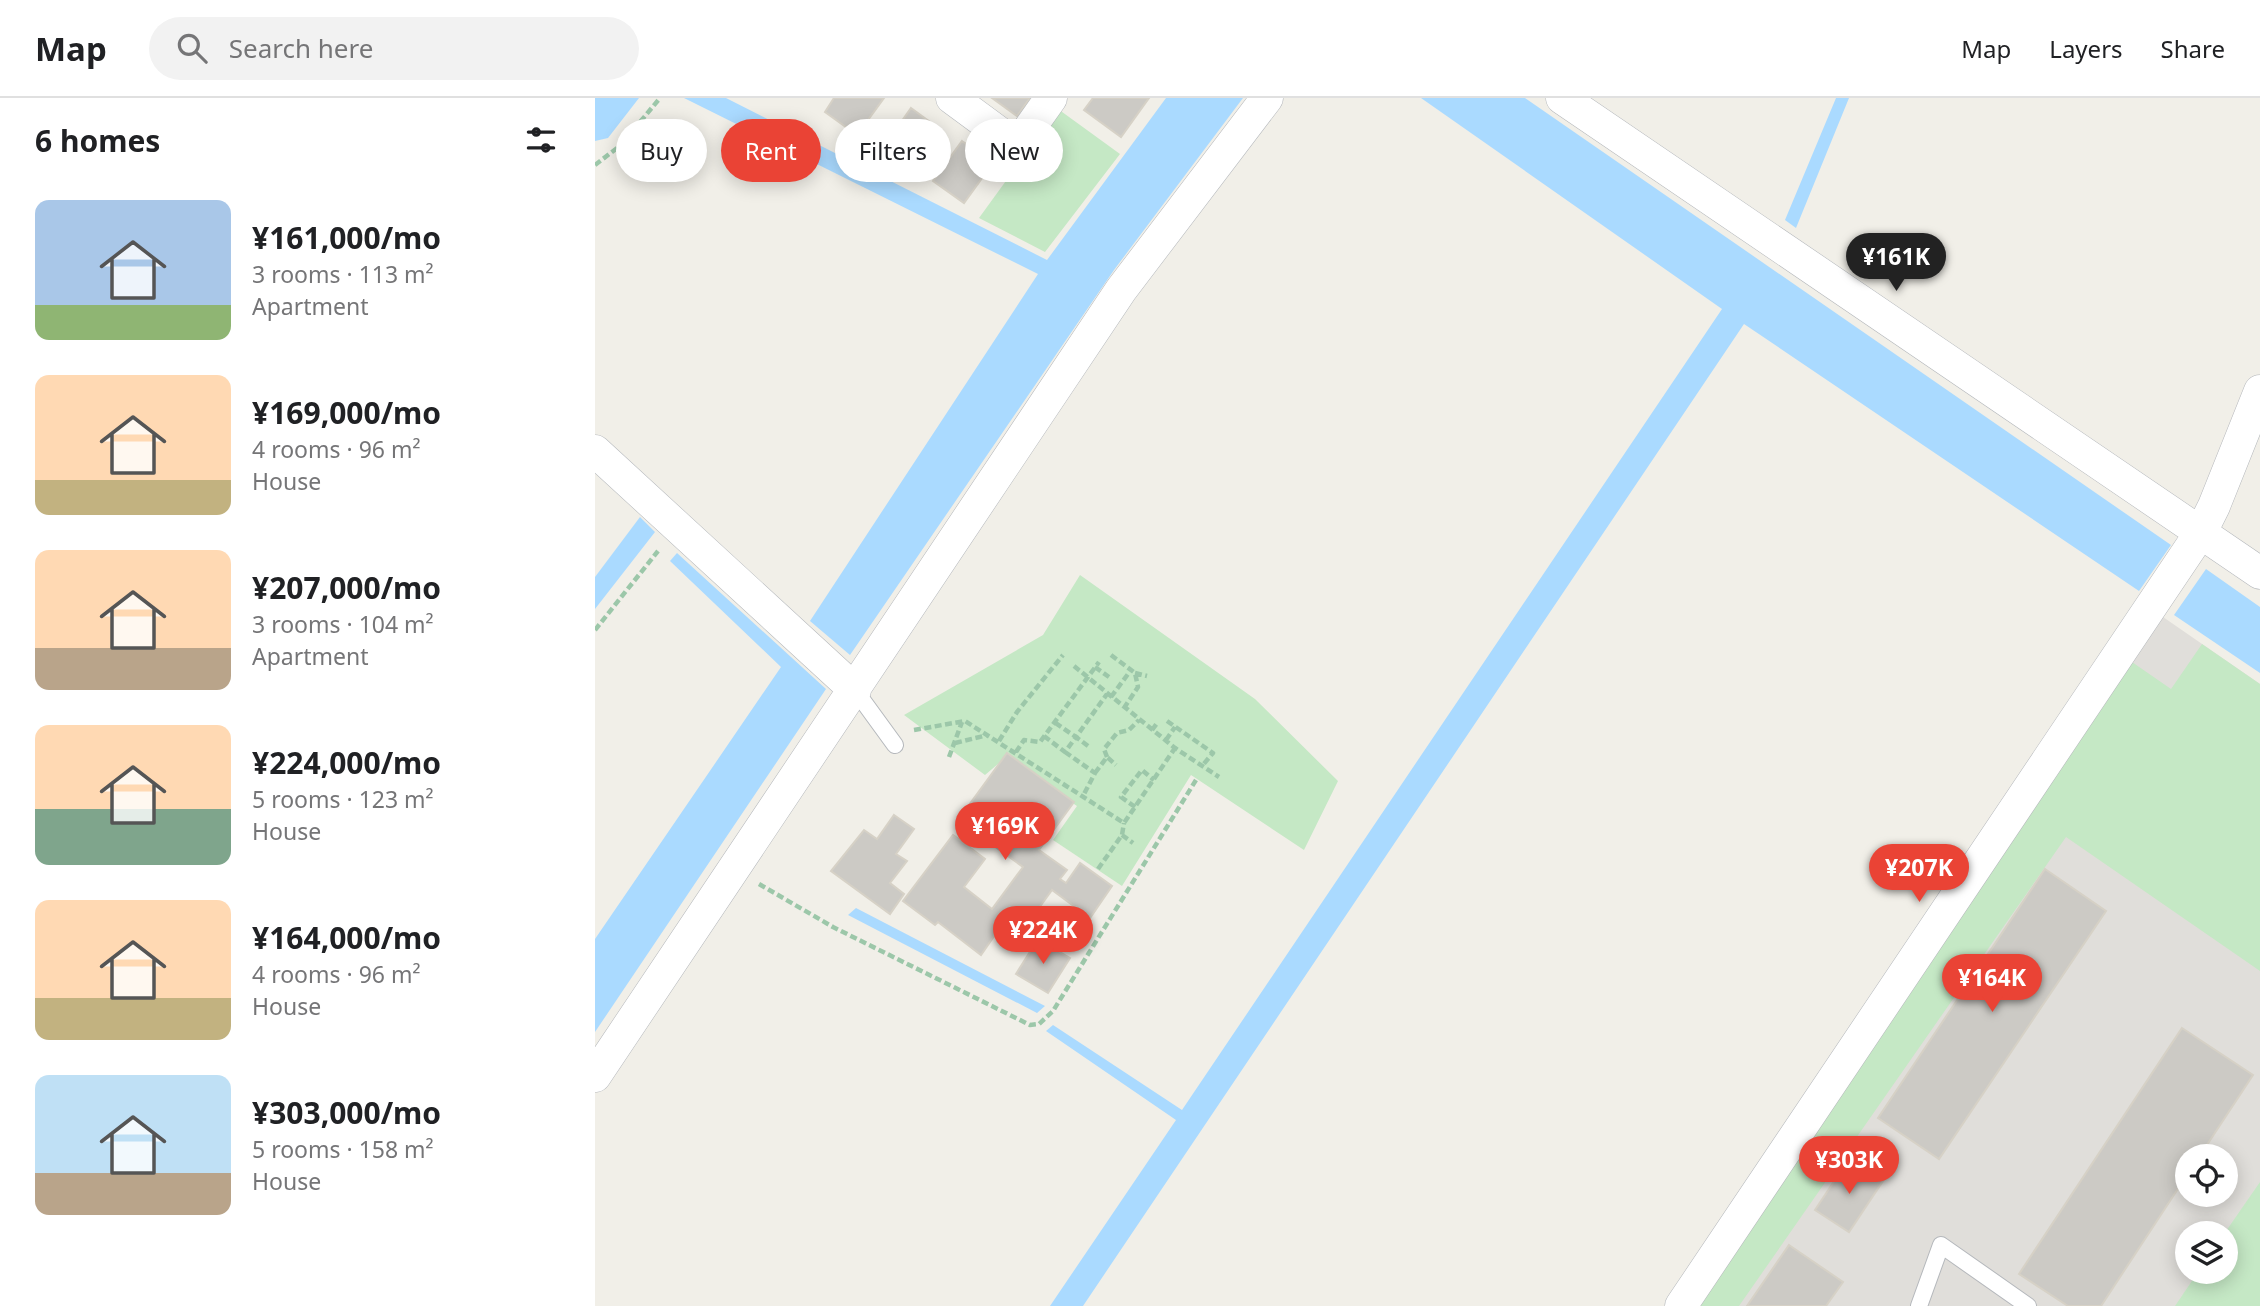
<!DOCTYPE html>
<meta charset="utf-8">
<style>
:root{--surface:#fff;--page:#f2f2f2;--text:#202124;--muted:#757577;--line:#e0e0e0;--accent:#ea4335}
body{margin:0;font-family:"Noto Sans",sans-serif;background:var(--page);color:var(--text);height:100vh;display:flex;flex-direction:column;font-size:26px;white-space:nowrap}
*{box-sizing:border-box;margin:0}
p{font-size:23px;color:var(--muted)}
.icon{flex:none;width:38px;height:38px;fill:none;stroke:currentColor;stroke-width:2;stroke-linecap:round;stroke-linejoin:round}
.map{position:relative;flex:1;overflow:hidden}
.side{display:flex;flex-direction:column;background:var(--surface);width:595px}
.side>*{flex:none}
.hud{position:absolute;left:21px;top:21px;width:665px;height:63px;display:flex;gap:14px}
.buttons{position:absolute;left:1580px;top:1046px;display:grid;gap:14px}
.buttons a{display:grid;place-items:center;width:63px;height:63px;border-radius:50%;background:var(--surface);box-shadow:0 4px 18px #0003;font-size:35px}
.price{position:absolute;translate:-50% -60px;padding:0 16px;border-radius:24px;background:var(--accent);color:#fff;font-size:23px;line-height:46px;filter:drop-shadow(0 2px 4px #0008)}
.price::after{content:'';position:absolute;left:50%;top:42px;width:21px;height:16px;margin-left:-10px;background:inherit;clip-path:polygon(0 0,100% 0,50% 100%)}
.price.on{background:#222;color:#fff}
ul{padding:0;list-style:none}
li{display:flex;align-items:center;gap:21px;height:175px;padding:0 35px}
li span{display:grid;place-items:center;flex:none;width:196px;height:140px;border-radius:14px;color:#555}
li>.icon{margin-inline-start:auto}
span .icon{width:84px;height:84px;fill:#fffc;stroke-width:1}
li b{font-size:30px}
h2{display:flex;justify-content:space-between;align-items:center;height:84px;padding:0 35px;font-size:30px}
.pill{padding:0 24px;border-radius:32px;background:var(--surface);box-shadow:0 4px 18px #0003;font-size:24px;line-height:63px}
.pill.on{background:var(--accent);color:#fff}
header{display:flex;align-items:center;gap:42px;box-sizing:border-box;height:98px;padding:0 35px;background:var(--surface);border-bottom:2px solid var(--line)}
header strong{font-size:33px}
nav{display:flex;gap:38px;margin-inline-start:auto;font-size:24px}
.search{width:490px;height:63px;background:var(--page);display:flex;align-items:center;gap:18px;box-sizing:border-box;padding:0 24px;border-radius:38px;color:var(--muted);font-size:26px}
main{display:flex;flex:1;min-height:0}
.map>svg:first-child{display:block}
</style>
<header>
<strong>Map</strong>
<div class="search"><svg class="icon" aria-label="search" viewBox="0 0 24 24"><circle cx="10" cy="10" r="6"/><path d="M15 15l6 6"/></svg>Search here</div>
<nav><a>Map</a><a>Layers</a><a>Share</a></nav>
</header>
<main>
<section class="side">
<h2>6 homes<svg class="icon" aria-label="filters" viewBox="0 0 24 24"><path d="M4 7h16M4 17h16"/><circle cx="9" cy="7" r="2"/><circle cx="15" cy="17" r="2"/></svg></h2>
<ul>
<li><span style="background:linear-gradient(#a9c7e8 75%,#8fb573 0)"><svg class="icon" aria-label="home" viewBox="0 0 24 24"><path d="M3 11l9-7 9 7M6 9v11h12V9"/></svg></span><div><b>¥161,000/mo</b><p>3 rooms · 113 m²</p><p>Apartment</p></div></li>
<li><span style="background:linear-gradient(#ffd9b3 75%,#c2b280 0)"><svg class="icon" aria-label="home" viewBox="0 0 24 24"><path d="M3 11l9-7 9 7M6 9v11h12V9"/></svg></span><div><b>¥169,000/mo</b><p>4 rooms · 96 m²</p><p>House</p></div></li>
<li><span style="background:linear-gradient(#ffd9b3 70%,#b9a48a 0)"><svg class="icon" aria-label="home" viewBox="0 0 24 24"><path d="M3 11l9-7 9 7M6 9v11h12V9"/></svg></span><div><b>¥207,000/mo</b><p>3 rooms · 104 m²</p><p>Apartment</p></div></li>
<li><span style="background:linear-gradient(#ffd9b3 60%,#7fa58c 0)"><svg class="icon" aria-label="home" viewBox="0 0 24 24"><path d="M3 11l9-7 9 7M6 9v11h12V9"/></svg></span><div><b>¥224,000/mo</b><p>5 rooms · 123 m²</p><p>House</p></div></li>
<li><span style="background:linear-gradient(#ffd9b3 70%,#c2b280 0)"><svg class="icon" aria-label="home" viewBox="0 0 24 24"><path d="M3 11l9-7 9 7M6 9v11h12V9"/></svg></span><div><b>¥164,000/mo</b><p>4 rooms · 96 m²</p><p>House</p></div></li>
<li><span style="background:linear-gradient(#bfe0f5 70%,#b9a48a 0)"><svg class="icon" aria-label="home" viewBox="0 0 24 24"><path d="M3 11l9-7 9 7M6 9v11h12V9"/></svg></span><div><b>¥303,000/mo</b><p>5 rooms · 158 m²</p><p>House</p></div></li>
</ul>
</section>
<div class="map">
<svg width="1665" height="1208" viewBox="0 0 1665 1208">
<rect width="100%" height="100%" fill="#f1efe8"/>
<path fill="#e0deda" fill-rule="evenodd" d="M 1568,519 L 1665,586 L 1665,1208 L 1102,1208 ZM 1592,1059 L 1631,1059 L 1631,1097 L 1592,1097 ZM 1592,1136 L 1631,1136 L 1631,1174 L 1592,1174 Z"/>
<path fill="#c5e8c5" d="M 463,11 L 525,56 L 450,154 L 384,120 Z
M 485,477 L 660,601 L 743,683 L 709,752 L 596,677 L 527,788 L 458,742 L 482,708 L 410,660 L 390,677 L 309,617 L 448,537 Z
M 1607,546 L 1665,586 L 1665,873 L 1471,739 L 1144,1208 L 1102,1208 L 1537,564 L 1576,591 Z
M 1665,1084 L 1665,1208 L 1580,1208 L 1603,1174 L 1631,1174 L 1629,1136 Z"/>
<path fill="#aadaff" d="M 0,0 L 44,0 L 13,40 L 0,43 Z
M 89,0 L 131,0 L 452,162 L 571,0 L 648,0 L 519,172 L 255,557 L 215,523 L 443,176 Z
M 826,0 L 930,0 L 1576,447 L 1544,493 L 1149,226 L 488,1208 L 455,1208 L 581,1022 L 451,933 L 458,927 L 587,1012 L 1127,211 Z
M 1241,0 L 1254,0 L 1201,130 L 1190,122 Z
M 45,419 L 60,434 L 0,511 L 0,479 Z
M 82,455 L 231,591 L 0,934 L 0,841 L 186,569 L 75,463 Z
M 1611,471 L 1665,509 L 1665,575 L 1579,517 Z
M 261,810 L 450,908 L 442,915 L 253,817 Z"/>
<path fill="#cccac5" stroke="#d6d1c6" stroke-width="2" d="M 239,0 L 289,0 L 262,37 L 230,14 Z
M 397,0 L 435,0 L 422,18 Z
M 498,0 L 554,0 L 526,39 L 489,12 Z
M 316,10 L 346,32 L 319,68 L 290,47 Z
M 367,43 L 398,65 L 369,105 L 338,83 Z
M 412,655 L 479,704 L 444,752 L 472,772 L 465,781 L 471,785 L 485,765 L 517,788 L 495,820 L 457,792 L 418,846 L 402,834 L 386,857 L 343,824 L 340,827 L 308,803 L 358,737 L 390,761 L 369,789 L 397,811 L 428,769 L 363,722 Z
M 299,717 L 319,731 L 301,756 L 312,763 L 295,785 L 309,796 L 295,816 L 236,773 L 269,732 L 282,741 Z
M 1450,771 L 1511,813 L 1344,1061 L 1283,1020 Z
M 443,841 L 475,860 L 453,895 L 421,876 Z
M 1587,930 L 1658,977 L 1604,1059 L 1592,1059 L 1592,1077 L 1506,1208 L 1473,1208 L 1424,1176 Z
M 1254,1061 L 1288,1083 L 1254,1134 L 1220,1112 Z
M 1194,1147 L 1248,1184 L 1231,1208 L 1152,1208 Z"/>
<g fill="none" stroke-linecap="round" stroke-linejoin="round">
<g stroke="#b5b8bc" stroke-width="18">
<path id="service" d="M 260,592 L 300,647
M 1324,1208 L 1346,1147 L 1433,1208"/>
</g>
<g stroke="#b5b8bc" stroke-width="33">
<path id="minor" d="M 357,0 L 422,48 L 456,0
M 967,0 L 1665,475
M 0,353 L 260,592
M 0,978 L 526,192 L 672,0
M 1086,1208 L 1606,434 L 1619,408 L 1665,293"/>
</g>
<path stroke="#9cc7a9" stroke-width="4.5" stroke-dasharray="7 3.5" stroke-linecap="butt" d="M 0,67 L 26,47 L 65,0
M 0,532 L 63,453
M 516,557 L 540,575 L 543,589 L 529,610
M 479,568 L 580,650 L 624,679
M 500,569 L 514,579
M 540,575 L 552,578
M 516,599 L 536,572
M 572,623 L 618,655 L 607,668
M 319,632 L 370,623 L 529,725 L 580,650
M 557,632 L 563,624
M 449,638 L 470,654 L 481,639 L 459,624
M 571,642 L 580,629
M 404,643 L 422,614 L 468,557
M 360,645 L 393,637
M 493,648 L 481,639 L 512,596
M 421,654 L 429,642 L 445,644 L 504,564
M 470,654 L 500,675 L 488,698
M 354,659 L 367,624
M 512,659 L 509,651 L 522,635 L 534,632 L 544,622
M 500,675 L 512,659 L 521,667
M 540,709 L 526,699 L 547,672 L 559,682
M 527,737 L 538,745
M 503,771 L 527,737 L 529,725
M 164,786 L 238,829 L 435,927 L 444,926 L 458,913 L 601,682"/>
<use href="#service" stroke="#fff" stroke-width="16"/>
<use href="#minor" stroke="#fff" stroke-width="32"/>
</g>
</svg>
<div class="buttons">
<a><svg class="icon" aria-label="locate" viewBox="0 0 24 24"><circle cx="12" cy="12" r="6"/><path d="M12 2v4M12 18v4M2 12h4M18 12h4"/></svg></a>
<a><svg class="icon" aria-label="layers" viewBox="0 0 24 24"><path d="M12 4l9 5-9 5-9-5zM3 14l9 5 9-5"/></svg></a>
</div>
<b class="price on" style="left:1301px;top:195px">¥161K</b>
<b class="price" style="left:410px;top:764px">¥169K</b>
<b class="price" style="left:1324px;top:806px">¥207K</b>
<b class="price" style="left:448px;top:868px">¥224K</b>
<b class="price" style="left:1397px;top:916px">¥164K</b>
<b class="price" style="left:1254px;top:1098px">¥303K</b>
<div class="hud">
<a class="pill">Buy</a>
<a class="pill on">Rent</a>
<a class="pill">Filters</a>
<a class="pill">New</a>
</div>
</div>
</main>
